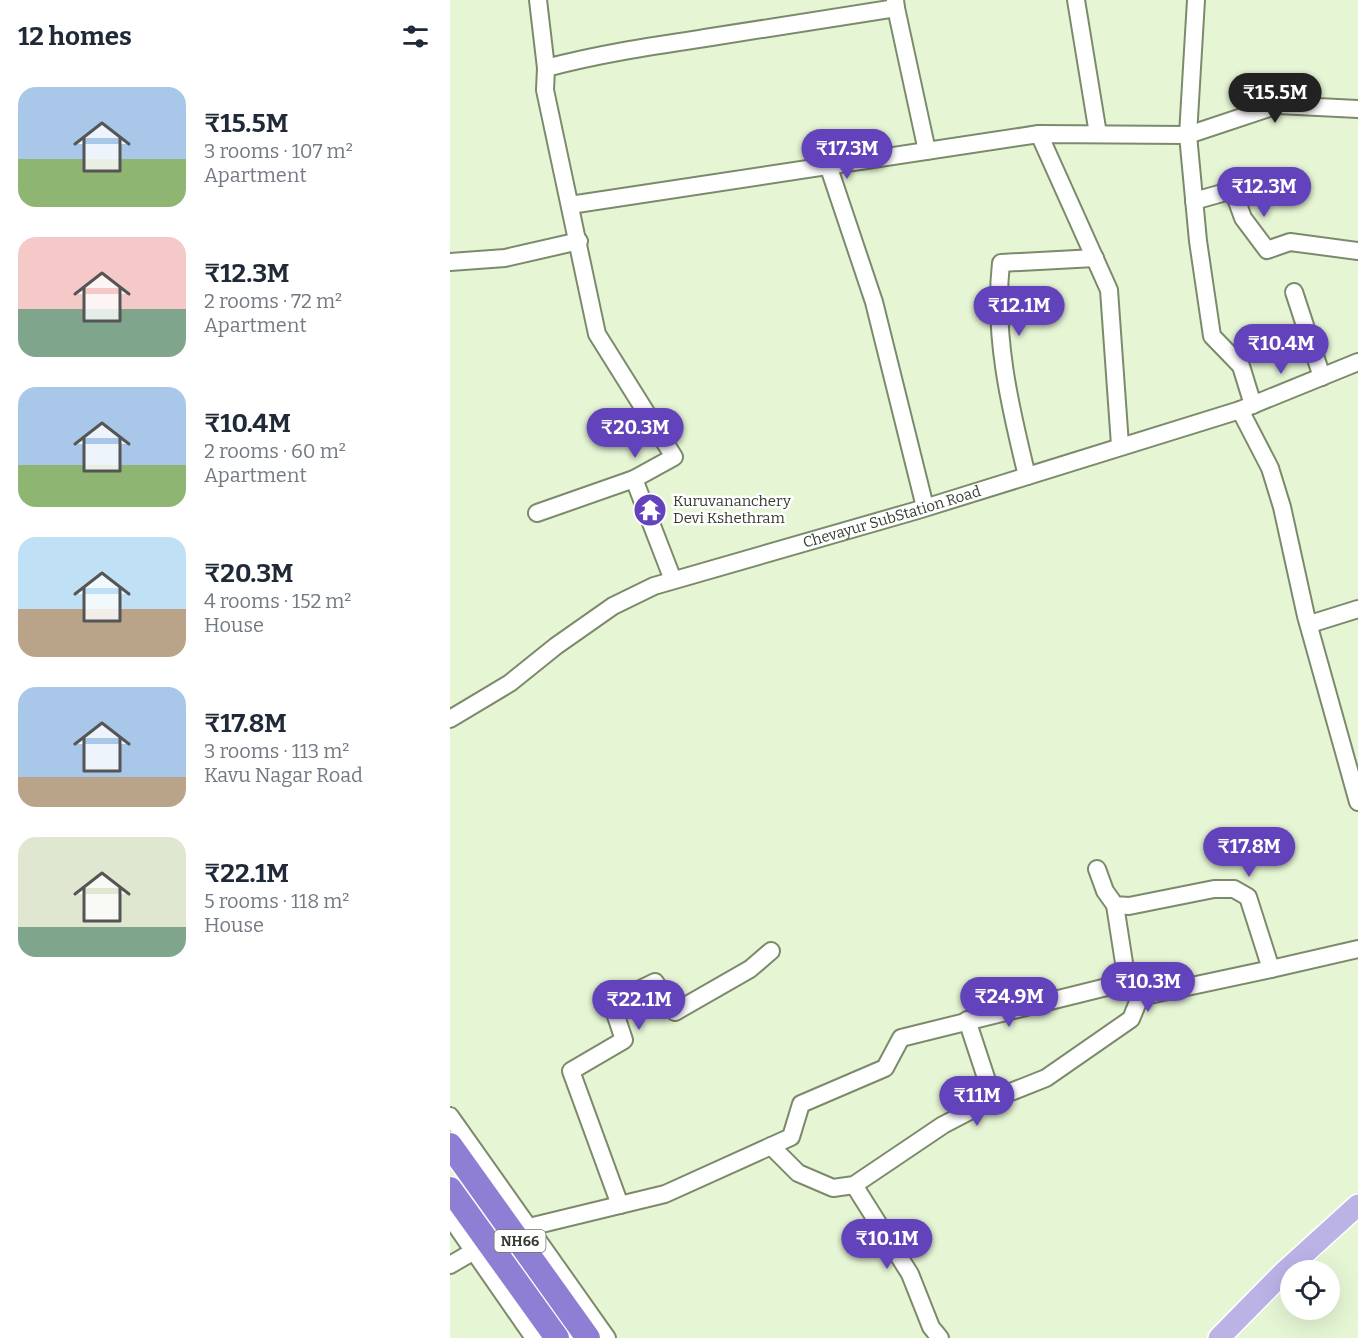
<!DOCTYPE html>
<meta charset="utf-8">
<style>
:root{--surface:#fff;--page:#f6f6f7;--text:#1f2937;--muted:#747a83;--accent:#6343bb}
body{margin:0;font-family:Bitter,serif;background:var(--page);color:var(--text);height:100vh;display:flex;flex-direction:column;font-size:22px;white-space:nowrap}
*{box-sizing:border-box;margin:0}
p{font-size:20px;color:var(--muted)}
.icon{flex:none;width:33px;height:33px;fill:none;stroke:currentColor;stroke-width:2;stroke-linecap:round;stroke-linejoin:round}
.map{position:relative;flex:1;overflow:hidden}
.side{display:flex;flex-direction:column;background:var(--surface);width:450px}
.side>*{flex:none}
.tools{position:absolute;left:830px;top:1260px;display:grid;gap:12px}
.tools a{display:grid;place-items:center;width:60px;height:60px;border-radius:50%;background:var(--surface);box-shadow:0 6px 24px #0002;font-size:30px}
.price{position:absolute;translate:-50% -51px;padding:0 14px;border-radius:21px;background:var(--accent);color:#fff;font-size:20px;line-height:39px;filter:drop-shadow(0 2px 3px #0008)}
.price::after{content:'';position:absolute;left:50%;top:36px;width:18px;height:14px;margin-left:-9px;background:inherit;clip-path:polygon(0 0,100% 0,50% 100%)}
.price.current{background:#222;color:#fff}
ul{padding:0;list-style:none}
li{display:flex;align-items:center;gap:18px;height:150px;padding:0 18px}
li span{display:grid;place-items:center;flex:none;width:168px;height:120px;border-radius:18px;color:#555}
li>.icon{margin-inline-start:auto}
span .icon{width:72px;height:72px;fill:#fffc;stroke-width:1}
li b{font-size:26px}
h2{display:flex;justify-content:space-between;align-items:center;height:72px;padding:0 18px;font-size:26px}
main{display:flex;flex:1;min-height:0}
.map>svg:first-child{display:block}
</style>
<main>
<section class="side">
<h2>12 homes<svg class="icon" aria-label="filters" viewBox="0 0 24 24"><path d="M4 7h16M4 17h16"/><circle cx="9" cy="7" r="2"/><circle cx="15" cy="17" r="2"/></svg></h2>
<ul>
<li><span style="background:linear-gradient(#a9c7e8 60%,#8fb573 0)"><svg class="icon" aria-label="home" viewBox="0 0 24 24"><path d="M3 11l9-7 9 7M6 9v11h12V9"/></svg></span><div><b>₹15.5M</b><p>3 rooms · 107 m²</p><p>Apartment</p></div></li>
<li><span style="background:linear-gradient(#f6c9c9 60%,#7fa58c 0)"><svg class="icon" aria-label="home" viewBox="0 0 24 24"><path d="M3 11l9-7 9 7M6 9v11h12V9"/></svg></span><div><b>₹12.3M</b><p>2 rooms · 72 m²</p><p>Apartment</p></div></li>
<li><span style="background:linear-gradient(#a9c7e8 65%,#8fb573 0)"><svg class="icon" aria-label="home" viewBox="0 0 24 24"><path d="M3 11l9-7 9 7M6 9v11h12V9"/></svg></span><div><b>₹10.4M</b><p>2 rooms · 60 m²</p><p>Apartment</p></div></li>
<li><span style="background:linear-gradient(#bfe0f5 60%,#b9a48a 0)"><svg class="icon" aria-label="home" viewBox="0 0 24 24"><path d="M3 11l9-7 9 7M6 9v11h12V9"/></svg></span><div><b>₹20.3M</b><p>4 rooms · 152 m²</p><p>House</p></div></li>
<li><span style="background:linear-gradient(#a9c7e8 75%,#b9a48a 0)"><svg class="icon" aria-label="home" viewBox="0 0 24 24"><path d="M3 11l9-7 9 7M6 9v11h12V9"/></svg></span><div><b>₹17.8M</b><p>3 rooms · 113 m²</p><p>Kavu Nagar Road</p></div></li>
<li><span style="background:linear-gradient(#dfe7d0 75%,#7fa58c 0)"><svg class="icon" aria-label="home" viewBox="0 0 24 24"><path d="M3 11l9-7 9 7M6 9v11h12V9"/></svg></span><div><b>₹22.1M</b><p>5 rooms · 118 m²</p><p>House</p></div></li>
</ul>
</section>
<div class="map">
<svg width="908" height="1338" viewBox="0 0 908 1338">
<rect width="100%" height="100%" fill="#e6f6d5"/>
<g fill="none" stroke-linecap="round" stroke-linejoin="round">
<g stroke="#7c8a6c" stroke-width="20">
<g id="minor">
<path d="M 88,0 L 96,68"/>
<path d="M 626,0 L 648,134"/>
<path d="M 746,0 L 738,135 L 748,241 L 762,336 L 791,366 L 803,405"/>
<path d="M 446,8 L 477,151"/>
<path d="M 589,134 L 659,290 L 670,445"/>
<path d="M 378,165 L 424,302 L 475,507"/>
<path d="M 744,201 L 783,190 L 793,218 L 817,250 L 840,242 L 908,251"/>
<path d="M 120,205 L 589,134 L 738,135 L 828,105 L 908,109"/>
<path d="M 0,262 L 55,258 L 129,241"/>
<path d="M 844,292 L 872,377"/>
<path d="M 790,410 L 820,468 L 832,507 L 856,616 L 908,802"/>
<path d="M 577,476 C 560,407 543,335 551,263 L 645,258"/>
<path d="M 87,513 L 184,479"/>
<path d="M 223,580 L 184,479 L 224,457 L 147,334 L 95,90 L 96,68 C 148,54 202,46 255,38 C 318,28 382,18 446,8 L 445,0"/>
<path d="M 860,624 L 908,609"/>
<path id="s1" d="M 0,719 L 60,683 L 106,646 L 163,606 L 204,586 L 468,510 L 790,410 L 908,362"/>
<path d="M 647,869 L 655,891 L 665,905 L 679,906 L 764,889 L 784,889 L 798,897 L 821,969 L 908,949"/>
<path d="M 665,905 L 677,982 L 690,997 L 821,969"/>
<path d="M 543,1099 L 596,1078 L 681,1019 L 690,997"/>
<path d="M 0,1116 L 157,1338"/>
<path d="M 321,1146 L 348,1173 L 383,1188 L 404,1185 L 493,1125 L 543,1099 L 517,1020"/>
<path d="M 404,1185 L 460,1274 L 481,1327 L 490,1338"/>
<path d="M 170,1205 L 121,1071 L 174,1040 L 164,1010 L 164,1002 L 205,982 L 225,1012 L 300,969 L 321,951"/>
<path d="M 0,1217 L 84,1338"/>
<path d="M 79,1227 L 215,1194 L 341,1137 L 351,1104 L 435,1068 L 451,1038 L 677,982"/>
<path d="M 0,1265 L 24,1251"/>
</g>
</g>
<g stroke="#fff" stroke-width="24">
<path id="major" d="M 769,1338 L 833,1273 L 908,1205"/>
</g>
<g stroke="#fff" stroke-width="27">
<path id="highway" d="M 0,1145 L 138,1338
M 0,1189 L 107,1338"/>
</g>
<use href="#minor" stroke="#fff" stroke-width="16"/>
<use href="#major" stroke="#bbb2e6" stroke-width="21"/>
<use href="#highway" stroke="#8e7fd5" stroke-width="24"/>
</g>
<defs>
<g id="temple-disc" transform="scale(1.725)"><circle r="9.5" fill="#6343bb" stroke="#fff"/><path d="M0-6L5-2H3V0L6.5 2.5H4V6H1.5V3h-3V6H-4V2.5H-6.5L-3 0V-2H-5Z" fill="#fff"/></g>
</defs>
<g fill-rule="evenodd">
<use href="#temple-disc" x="200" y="510"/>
</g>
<g text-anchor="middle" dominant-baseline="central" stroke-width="5" stroke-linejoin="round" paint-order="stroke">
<rect fill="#fff" stroke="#73776e" stroke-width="1.5" x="44.5" y="1230" width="51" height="22" rx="4.5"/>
<g font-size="14" font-weight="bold" fill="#373d30">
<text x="70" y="1241">NH66</text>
</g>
<g font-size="15" fill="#373d30" stroke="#fff" text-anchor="start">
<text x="223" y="501">Kuruvananchery<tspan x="223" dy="17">Devi Kshethram</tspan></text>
</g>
<g font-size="15" fill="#373d30" stroke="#fff">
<text stroke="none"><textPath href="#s1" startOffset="492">Chevayur SubStation Road</textPath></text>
</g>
</g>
</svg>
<div class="tools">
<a><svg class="icon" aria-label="locate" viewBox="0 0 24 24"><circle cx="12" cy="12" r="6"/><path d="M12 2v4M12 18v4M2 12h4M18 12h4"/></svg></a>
</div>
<b class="price current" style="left:825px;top:124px">₹15.5M</b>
<b class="price" style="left:397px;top:180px">₹17.3M</b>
<b class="price" style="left:814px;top:218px">₹12.3M</b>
<b class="price" style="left:569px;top:337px">₹12.1M</b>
<b class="price" style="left:831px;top:375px">₹10.4M</b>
<b class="price" style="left:185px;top:459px">₹20.3M</b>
<b class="price" style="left:799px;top:878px">₹17.8M</b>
<b class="price" style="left:698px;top:1013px">₹10.3M</b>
<b class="price" style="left:559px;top:1028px">₹24.9M</b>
<b class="price" style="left:189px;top:1031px">₹22.1M</b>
<b class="price" style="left:527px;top:1127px">₹11M</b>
<b class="price" style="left:437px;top:1270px">₹10.1M</b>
</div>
</main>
